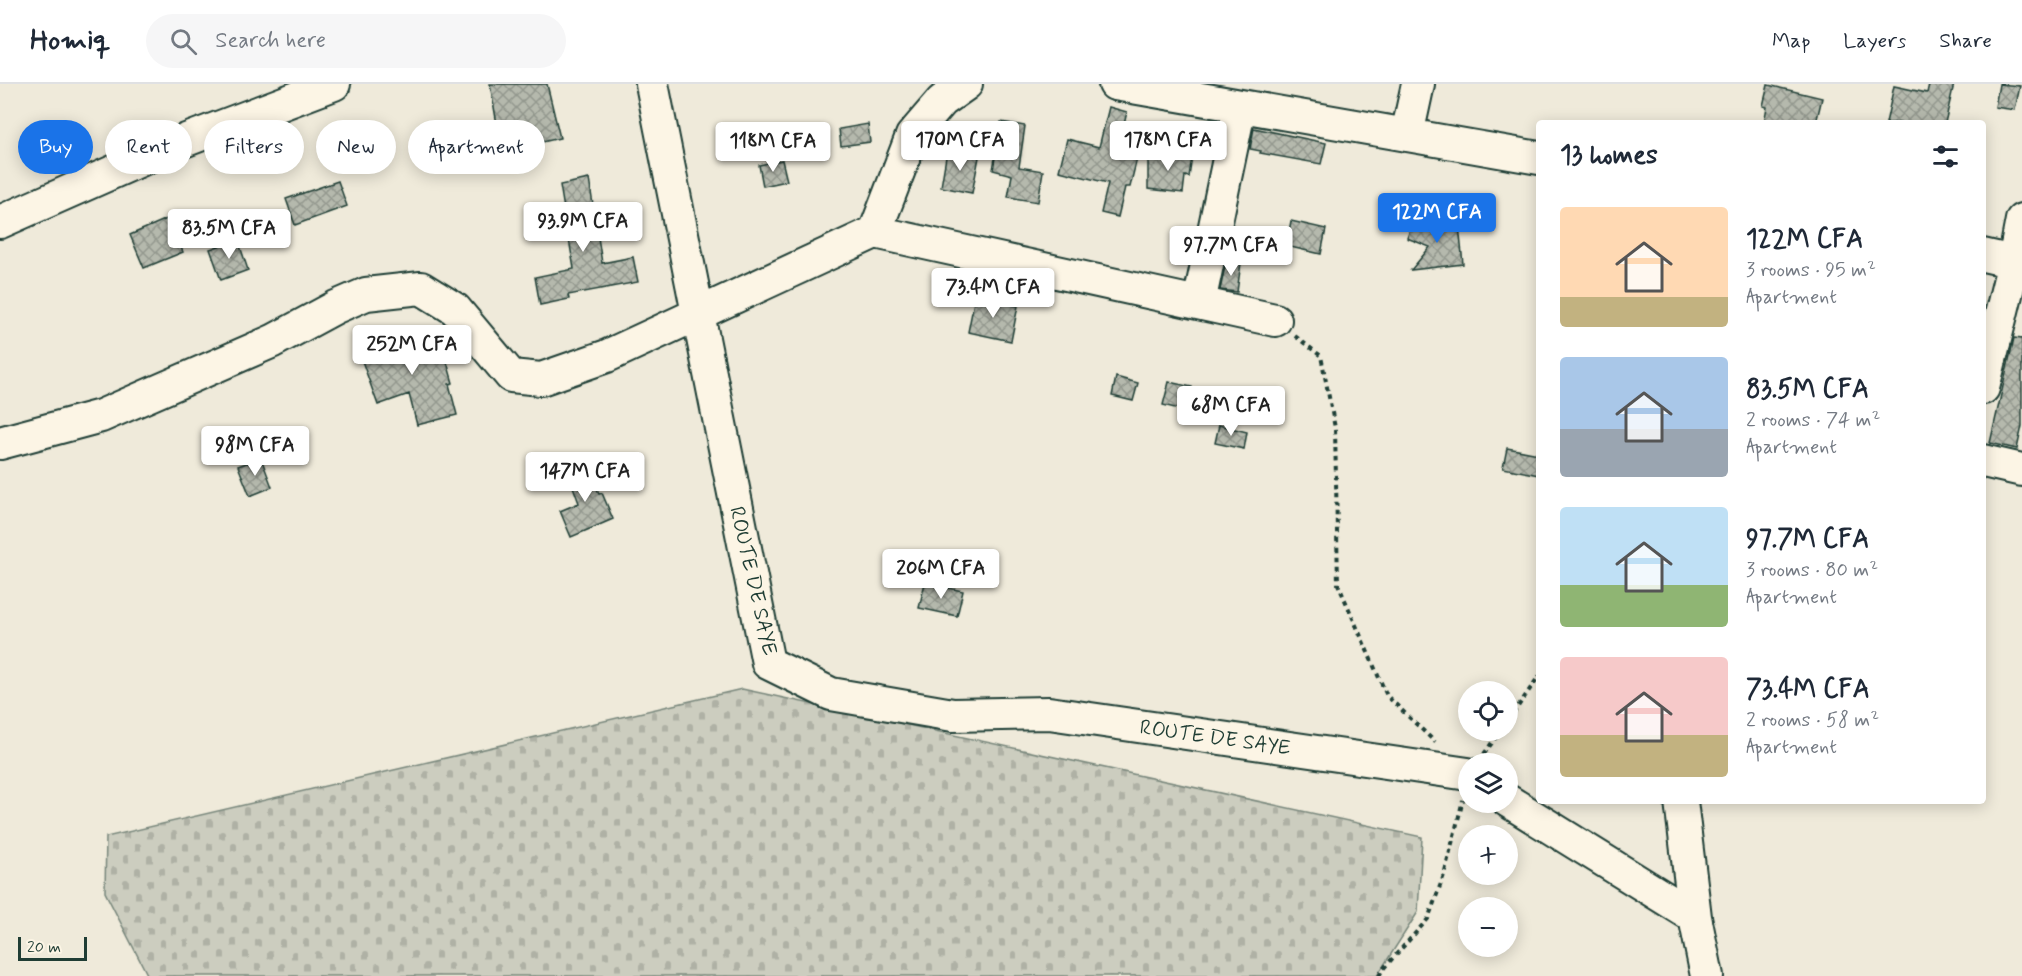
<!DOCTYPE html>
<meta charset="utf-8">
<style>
:root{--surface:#fff;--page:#f6f6f7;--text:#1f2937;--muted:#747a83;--line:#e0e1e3;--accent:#1a73e8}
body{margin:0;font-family:Mynerve,sans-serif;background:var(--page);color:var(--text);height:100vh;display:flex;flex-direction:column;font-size:22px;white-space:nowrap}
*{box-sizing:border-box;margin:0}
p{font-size:20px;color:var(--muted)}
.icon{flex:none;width:33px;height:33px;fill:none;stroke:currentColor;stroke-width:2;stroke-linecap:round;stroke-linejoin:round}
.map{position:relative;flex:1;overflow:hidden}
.side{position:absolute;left:1536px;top:36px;width:450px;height:684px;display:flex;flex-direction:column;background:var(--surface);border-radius:6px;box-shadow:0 3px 15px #0003}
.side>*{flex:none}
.banner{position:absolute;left:18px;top:36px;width:570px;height:54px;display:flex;gap:12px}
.tools{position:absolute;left:1458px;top:597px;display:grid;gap:12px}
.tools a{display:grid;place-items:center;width:60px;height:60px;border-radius:50%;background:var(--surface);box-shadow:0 3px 15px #0003;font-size:30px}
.scale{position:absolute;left:18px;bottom:15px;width:69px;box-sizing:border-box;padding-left:6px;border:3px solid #1f3d34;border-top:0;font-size:16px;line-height:21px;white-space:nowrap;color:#1f3d34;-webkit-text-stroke:4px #fcf5e5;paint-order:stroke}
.price{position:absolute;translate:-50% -51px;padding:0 14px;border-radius:6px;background:#fff;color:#222;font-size:20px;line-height:39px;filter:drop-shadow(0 2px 3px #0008)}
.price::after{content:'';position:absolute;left:50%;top:36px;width:18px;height:14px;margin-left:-9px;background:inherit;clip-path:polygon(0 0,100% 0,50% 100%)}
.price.on{background:var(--accent);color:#fff}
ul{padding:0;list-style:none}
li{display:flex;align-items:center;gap:18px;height:150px;padding:0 24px}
li span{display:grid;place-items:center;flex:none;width:168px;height:120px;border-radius:6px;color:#555}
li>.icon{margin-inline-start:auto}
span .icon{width:72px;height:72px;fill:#fffc;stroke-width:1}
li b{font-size:26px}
h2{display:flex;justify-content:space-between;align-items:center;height:72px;padding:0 24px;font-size:26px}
.chip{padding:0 21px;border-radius:27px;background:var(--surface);box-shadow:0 3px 15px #0003;font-size:21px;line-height:54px}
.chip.on{background:var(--accent);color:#fff}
header{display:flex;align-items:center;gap:36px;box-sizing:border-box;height:84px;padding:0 30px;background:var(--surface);border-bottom:2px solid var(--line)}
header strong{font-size:28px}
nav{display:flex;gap:33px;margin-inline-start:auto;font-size:21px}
.search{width:420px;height:54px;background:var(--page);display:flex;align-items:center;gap:15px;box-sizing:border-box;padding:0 21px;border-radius:33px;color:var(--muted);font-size:22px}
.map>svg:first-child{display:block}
</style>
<header>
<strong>Homiq</strong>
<div class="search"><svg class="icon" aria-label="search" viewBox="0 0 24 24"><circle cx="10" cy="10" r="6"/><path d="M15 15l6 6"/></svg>Search here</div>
<nav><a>Map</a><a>Layers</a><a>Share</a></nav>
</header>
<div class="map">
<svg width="2022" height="892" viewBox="0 0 2022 892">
<defs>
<pattern id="cemetery-stones" width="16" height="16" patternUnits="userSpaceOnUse" patternTransform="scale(1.5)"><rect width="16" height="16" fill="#cccdbf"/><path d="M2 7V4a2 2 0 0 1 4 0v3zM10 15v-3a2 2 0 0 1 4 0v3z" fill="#afb1a5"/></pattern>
<pattern id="building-cross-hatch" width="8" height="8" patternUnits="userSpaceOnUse" patternTransform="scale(1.5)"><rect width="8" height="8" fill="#b5b9ad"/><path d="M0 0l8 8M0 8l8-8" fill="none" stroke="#93988e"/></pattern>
</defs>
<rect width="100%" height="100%" fill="#efeada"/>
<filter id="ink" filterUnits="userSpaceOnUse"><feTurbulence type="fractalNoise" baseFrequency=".0167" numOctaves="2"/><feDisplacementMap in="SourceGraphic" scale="12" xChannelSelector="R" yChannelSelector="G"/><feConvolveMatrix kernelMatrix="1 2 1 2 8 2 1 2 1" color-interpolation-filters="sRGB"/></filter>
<g filter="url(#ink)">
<path fill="url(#cemetery-stones)" stroke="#76857a" stroke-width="1.5" d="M 742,605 L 1422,753 L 1418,828 L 1377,892 L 148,892 L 105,808 L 106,753 Z"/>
<path fill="url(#building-cross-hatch)" stroke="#1f3d34" stroke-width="1.5" d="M 490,0 L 547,0 L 560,54 L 525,62 L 526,64 L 445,79 L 443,59 L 463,56 L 462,52 L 498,46 Z
M 1929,0 L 1954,0 L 1945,39 L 1886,39 L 1894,2 L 1927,9 Z
M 1999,0 L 2020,2 L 2015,26 L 1995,23 Z
M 1768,1 L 1822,14 L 1816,39 L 1764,39 L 1767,23 L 1763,22 Z
M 1109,23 L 1127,28 L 1119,61 L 1139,66 L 1130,103 L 1125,103 L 1118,133 L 1101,129 L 1108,99 L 1059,87 L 1067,55 L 1099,63 Z
M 1001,38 L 1025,42 L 1019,83 L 1043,87 L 1038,118 L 1008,113 L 1012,91 L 993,86 Z
M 868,40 L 870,58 L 841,62 L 839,45 Z
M 1254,44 L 1326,59 L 1321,80 L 1260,69 L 1261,67 L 1250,65 Z
M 947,67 L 979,73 L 972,109 L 941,103 Z
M 1148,68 L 1174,75 L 1175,70 L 1192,73 L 1189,93 L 1185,92 L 1183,109 L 1148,105 Z
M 782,76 L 787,97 L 763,102 L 759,81 Z
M 589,95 L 602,179 L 633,173 L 638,198 L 568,211 L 569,215 L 540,221 L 535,193 L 574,185 L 560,101 Z
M 338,97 L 347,122 L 295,141 L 286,115 Z
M 169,134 L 183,168 L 144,184 L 130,151 Z
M 1291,137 L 1326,145 L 1321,170 L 1286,162 Z
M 1413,137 L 1459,142 L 1463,180 L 1411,186 L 1430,163 L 1407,154 Z
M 238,156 L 248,186 L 221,196 L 210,165 Z
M 1226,178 L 1241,179 L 1237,208 L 1220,206 Z
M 975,213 L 1018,222 L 1011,257 L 968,248 Z
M 439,250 L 453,299 L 449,300 L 457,331 L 417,341 L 409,310 L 378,321 L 358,266 L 388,255 L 391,264 Z
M 2014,254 L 2022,255 L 2022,342 L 2017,365 L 1990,359 Z
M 1116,293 L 1138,299 L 1133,317 L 1112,312 Z
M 1169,298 L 1192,303 L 1187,327 L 1163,321 Z
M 1219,341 L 1247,348 L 1244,365 L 1215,359 Z
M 1507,364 L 1539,370 L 1539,391 L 1503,384 Z
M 261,374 L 272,403 L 250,412 L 238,382 Z
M 588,378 L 599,410 L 602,409 L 613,435 L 571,453 L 560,427 L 579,419 L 567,386 Z
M 925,499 L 963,507 L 957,532 L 919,524 Z"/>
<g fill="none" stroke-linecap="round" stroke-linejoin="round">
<g stroke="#1f3d34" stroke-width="36">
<path id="minor" d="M 652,0 L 768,579 L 831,610 L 953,631 L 1049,629 L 1468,690
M 1115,0 L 1539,74
M 1407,51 L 1418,0
M 0,138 L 181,58 L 334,0
M 875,148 L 912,52 L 942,17 L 966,0
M 1983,171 L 2014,178
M 1199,219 L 1240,22
M 1983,304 L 2014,178 L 2022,136
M 0,359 L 101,332 L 273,257 L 336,223 L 366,210 L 421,204 L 455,225 L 511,292 L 541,295 L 607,272 L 875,148 L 1275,236
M 1983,377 L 2022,386
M 1508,717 L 1695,833
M 1681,717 L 1695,833 L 1707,892"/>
</g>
<path stroke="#1f3d34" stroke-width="4" stroke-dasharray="4.5 4.5" stroke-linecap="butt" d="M 1295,252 L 1321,272 L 1335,344 L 1338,500 L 1387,612 L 1435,658
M 1508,637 L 1539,592
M 1484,670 L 1501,646
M 1379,892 L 1383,885 L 1428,835 L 1444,791 L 1463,716"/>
<use href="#minor" stroke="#fcf5e5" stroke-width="32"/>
</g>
</g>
<g text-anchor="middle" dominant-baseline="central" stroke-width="4.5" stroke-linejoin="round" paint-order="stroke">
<g font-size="21" fill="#1f3d34" stroke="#fcf5e5">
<text transform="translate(753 497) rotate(77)">ROUTE DE SAYE</text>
<text transform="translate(1215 654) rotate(8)">ROUTE DE SAYE</text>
</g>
</g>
</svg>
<div class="tools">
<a><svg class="icon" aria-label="locate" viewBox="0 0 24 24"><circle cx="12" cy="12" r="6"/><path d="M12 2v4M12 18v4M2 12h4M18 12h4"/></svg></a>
<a><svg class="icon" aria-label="layers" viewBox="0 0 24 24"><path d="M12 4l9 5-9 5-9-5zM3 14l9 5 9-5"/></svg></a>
<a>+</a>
<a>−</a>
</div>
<div class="scale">20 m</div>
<b class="price" style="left:960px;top:88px">170M CFA</b>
<b class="price" style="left:1168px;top:88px">178M CFA</b>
<b class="price" style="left:773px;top:89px">118M CFA</b>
<b class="price on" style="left:1437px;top:160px">122M CFA</b>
<b class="price" style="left:583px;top:169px">93.9M CFA</b>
<b class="price" style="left:229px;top:176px">83.5M CFA</b>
<b class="price" style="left:1231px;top:193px">97.7M CFA</b>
<b class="price" style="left:993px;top:235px">73.4M CFA</b>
<b class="price" style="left:412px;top:292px">252M CFA</b>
<b class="price" style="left:1231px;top:353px">68M CFA</b>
<b class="price" style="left:255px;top:393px">98M CFA</b>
<b class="price" style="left:585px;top:419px">147M CFA</b>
<b class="price" style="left:941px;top:516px">206M CFA</b>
<div class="banner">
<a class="chip on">Buy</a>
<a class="chip">Rent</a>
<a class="chip">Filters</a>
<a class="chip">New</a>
<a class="chip">Apartment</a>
</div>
<section class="side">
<h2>13 homes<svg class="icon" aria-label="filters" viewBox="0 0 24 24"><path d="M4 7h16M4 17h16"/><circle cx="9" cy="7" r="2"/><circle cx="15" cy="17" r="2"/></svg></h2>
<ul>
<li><span style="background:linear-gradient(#ffd9b3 75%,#c2b280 0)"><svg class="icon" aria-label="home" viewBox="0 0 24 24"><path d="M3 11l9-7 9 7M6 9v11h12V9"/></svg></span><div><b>122M CFA</b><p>3 rooms · 95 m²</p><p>Apartment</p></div></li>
<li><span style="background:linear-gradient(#a9c7e8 60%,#9aa5b1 0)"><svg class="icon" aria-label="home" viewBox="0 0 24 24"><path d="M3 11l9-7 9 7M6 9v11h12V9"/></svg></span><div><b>83.5M CFA</b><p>2 rooms · 74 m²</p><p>Apartment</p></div></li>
<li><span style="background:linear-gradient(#bfe0f5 65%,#8fb573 0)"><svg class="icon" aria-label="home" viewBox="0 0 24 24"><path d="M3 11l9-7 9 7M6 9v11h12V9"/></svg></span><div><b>97.7M CFA</b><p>3 rooms · 80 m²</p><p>Apartment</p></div></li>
<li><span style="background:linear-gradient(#f6c9c9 65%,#c2b280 0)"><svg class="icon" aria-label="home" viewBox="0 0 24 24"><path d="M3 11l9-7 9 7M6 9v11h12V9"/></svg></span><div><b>73.4M CFA</b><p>2 rooms · 58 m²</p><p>Apartment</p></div></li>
</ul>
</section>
</div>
